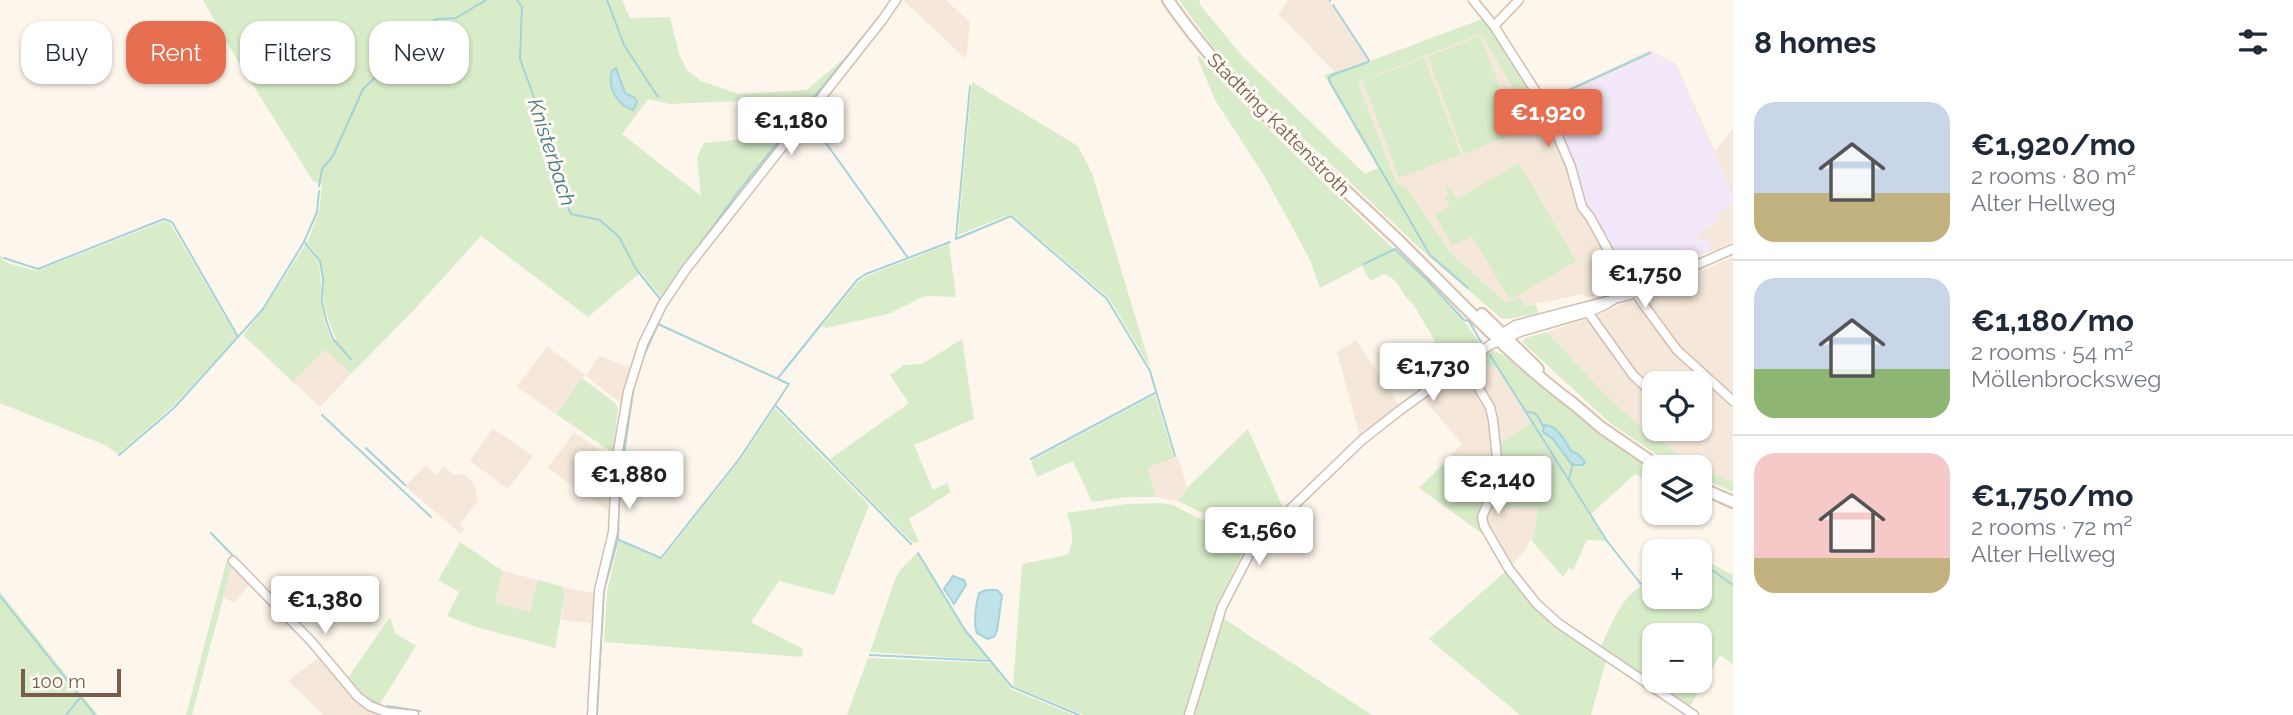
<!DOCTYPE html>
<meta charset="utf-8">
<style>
:root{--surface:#fff;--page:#f6f6f7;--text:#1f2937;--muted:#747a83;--line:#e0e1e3;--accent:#e76f51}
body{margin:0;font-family:Raleway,sans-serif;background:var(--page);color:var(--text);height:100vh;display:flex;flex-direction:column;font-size:26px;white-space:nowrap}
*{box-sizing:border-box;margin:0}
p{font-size:23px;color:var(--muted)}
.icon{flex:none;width:38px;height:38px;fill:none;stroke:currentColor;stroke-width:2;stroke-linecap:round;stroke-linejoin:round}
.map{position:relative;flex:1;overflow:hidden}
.panel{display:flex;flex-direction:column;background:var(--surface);width:560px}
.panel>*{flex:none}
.hud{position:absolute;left:21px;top:21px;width:665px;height:63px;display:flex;gap:14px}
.buttons{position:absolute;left:1642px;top:371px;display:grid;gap:14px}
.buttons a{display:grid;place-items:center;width:70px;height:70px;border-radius:14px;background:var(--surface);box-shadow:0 2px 5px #0004;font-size:35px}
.scale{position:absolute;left:21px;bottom:18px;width:100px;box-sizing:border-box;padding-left:7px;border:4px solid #7a5c4d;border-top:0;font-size:19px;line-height:24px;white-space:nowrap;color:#7a5c4d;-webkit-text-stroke:5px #fffaf3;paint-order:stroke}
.price{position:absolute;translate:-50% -60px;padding:0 16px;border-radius:7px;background:#fff;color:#222;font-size:23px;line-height:46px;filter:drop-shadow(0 2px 4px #0008)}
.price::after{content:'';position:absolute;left:50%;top:42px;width:21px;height:16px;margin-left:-10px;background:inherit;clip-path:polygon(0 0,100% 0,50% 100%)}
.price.active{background:var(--accent);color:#fff}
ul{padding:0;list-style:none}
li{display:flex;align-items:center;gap:21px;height:175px;padding:0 21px}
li+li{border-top:2px solid var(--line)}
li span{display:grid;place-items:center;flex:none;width:196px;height:140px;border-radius:21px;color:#555}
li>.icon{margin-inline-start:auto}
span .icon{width:84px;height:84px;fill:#fffc;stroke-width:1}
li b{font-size:30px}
h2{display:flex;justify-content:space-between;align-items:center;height:84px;padding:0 21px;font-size:30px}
.chip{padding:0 24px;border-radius:21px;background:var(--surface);box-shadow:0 2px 5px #0004;font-size:24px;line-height:63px}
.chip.active{background:var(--accent);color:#fff}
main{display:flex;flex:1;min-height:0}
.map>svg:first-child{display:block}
</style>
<main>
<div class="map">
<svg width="1733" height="715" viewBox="0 0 1733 715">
<rect width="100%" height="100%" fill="#fdf6ec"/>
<path fill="#f5e8da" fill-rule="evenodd" d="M 903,0 L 946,0 L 970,22 L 966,59 Z
M 1288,0 L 1329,0 L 1370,61 L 1335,72 L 1278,14 Z
M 1481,34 L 1545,100 L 1650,50 L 1676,64 L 1715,151 L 1733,129 L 1733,242 L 1719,249 L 1686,258 L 1671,265 L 1659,276 L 1644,283 L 1630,278 L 1595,289 L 1598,295 L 1586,298 L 1583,294 L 1525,306 L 1519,297 L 1507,304 L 1451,253 L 1406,187 L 1396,182 L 1358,82 Z
M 1733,257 L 1733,482 L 1721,478 L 1670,449 L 1642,429 L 1620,411 L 1547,332 L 1590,318 L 1631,301 L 1638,306 L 1647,300 L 1646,296 ZM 1654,383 L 1699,383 L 1699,429 L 1654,429 Z
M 1356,340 L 1399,405 L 1360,437 L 1337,352 Z
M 547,346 L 585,375 L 556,414 L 517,387 Z
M 325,348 L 351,374 L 320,407 L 293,382 Z
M 599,356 L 632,368 L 623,405 L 586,376 Z
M 1486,365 L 1497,367 L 1531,422 L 1499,444 L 1496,419 L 1473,374 Z
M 1463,368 L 1487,408 L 1494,447 L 1493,487 L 1446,461 L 1462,444 L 1422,397 Z
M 493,428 L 533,456 L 508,489 L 470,461 Z
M 574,432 L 615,461 L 612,514 L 548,468 Z
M 1178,457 L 1187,488 L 1178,501 L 1156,497 L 1147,468 Z
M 426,465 L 436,475 L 444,466 L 454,475 L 464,474 L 474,484 L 478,501 L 459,525 L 464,529 L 461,534 L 405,486 Z
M 1488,508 L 1538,508 L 1534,533 L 1525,550 L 1510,568 L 1486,526 L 1484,517 Z
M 232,564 L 251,583 L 234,603 L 223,597 Z
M 503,571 L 538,580 L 530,612 L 495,603 Z
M 563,587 L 597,594 L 594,623 L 561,620 L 564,598 Z
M 319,657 L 369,709 L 380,715 L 324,715 L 288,681 Z"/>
<path fill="#f3e8fa" d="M 1653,53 L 1675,65 L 1733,194 L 1733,205 L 1717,214 L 1719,219 L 1697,236 L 1700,242 L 1707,237 L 1711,250 L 1685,257 L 1670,264 L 1651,280 L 1644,282 L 1631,278 L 1593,216 L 1546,103 Z"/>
<path fill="#d8ecc9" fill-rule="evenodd" d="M 203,0 L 622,0 L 630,18 L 670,17 L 679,54 L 687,70 L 701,81 L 739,94 L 807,90 L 842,60 L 846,63 L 807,112 L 744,117 L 742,101 L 669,104 L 648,99 L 622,134 L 701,196 L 697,157 L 704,143 L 745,139 L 744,126 L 800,120 L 740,192 L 662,298 L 641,272 L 588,317 L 481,236 L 411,313 L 351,374 L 325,349 L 293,382 L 243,335 L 264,309 L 305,245 L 319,262 L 324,320 L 332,341 L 336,339 C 331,327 326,314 324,301 C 322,275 326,262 307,243 L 319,212 L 322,185 L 313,181 L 233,53 Z
M 1179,0 L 1199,0 L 1201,6 L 1243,57 L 1365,174 L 1378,168 L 1324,75 L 1370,61 L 1485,18 L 1539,102 L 1525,108 L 1481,34 L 1358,82 L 1396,182 L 1406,187 L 1451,253 L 1506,303 L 1519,297 L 1525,306 L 1536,304 L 1538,313 L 1509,319 L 1501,318 L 1426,254 L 1255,93 L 1210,43 Z
M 1480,36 L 1518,132 L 1464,154 L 1428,57 Z
M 1199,56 C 1256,120 1319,177 1380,236 C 1416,270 1455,304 1481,345 L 1451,368 L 1413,304 C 1401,295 1400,280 1385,274 L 1370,281 L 1362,266 L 1320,288 L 1310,260 L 1265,177 L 1215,100 L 1197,57 Z
M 1424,58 L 1461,154 L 1399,178 L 1363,81 Z
M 972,82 L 1078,146 L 1092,173 L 1151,369 L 1109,298 L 1011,214 L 958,235 Z
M 1519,163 L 1576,261 L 1510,300 L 1472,236 L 1453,246 L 1435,215 L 1450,206 L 1445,198 L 1449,195 L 1445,188 L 1449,186 L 1457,199 Z
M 165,221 L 170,223 L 237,337 L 172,407 L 118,454 L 105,445 L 0,403 L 0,254 L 3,260 L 8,263 L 37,271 Z
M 949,244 L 956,297 L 925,296 L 888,314 L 826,328 L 822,326 L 858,282 L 867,276 Z
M 1547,332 C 1594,382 1629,426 1690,460 C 1704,468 1717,477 1733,482 L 1733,492 L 1699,477 L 1699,467 L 1681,467 L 1660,457 L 1610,423 L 1522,342 L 1525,338 Z
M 962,339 L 974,419 L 914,445 L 933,490 L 947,483 L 951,492 L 909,519 L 919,542 L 913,543 L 830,459 L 909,403 L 890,375 L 904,365 L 922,364 Z
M 1491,350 L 1506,356 L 1599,433 L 1654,470 L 1654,485 L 1635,474 L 1591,514 L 1498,368 L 1486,365 L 1473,374 L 1469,367 L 1470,365 Z
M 582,378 L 615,403 L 618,408 L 613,453 L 556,414 Z
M 1155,395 L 1174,458 L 1147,468 L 1156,497 L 1126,497 L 1092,502 L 1073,461 L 1037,477 L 1031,461 Z
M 775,408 L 869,505 L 834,595 L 779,581 L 751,622 L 803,649 L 802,657 L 604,642 L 607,592 L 619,541 L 662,559 L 741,459 Z
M 1531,422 L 1606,541 L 1587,540 L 1573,570 L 1569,568 L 1563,577 L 1531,540 L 1534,533 L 1538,508 L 1488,508 L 1499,444 Z
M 1248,429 L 1284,510 L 1257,534 L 1249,536 L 1178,501 L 1187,488 Z
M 1446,461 L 1493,487 L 1480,517 L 1487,537 L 1419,488 Z
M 1161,503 L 1173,505 L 1247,543 L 1217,605 L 1185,715 L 1084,715 L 1013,686 L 1022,564 L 1067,555 C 1076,541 1071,527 1067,513 L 1127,504 Z
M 460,542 L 503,571 L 495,603 L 530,612 L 538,580 L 563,587 L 564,598 L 555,648 L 476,627 L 447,616 L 459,592 L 438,580 Z
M 917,553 L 965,631 L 989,660 L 870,652 L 896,577 L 902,568 Z
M 1699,557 L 1733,575 L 1733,665 L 1720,655 L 1689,708 L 1600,648 C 1613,623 1623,588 1654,581 L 1654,597 L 1699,597 ZM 1654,635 L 1699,635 L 1699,681 L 1654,681 Z
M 227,559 L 232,564 L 192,715 L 186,715 Z
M 1507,570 L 1548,620 L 1606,660 L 1591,715 L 1520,715 L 1429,639 Z
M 0,592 L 98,715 L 0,715 Z
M 390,617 L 395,633 L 416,646 L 380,704 L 363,696 L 347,679 Z
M 1224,619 L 1372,715 L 1194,715 Z
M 868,658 L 991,663 L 1012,690 L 1074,715 L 847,715 Z"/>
<path fill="#bfe3e8" stroke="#a5d3da" stroke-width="2" d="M 616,68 L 625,93 L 635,98 L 637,102 L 633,110 C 617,105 607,87 612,71 Z
M 1544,425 C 1557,425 1565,440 1571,451 L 1578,454 L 1585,462 L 1583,465 L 1572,465 L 1553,439 L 1543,432 Z
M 953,576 L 964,580 L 966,585 L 954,604 L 944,589 Z
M 986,590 L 997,590 L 1002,595 L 997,631 L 994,637 L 987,639 L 977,633 C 973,624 976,603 979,593 Z"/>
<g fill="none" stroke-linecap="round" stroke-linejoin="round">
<path stroke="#a5d3da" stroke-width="2" d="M 517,0 L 522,7 L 520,59 L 563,177 L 566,203 L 571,214 L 600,220 L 619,237 L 636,269 L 661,300
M 607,0 L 624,45 L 658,97
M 1330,0 L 1330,1
M 1333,5 L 1369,60 L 1368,62 L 1332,75 L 1329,78 L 1330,82 L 1430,255 L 1468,288
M 1547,100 L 1650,53
M 799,116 L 880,16
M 811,122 L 908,258
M 319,186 L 322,169 L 333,156 L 363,89 L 436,19 L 456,18 L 486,0
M 956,238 L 970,86
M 956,239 L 1011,216 L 1107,299 L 1150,371 L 1175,456
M 305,243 L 320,261 L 323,279 L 322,300 L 326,320 L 333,339 L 351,359
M 695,251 L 738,192 L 794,122
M 4,258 L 38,269 L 164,219 L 172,222 L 237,335
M 1364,264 L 1395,249 L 1428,281 L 1464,320 L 1469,321 L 1481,342
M 661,299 L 669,287
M 1490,355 L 1607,541 L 1640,583 L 1645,587 L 1654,586
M 642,360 L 666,306 L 665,305
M 778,378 L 857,280 L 866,274 L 950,242
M 776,406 L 911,544
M 1527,412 C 1538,411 1538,419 1544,427
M 322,415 L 431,517
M 366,448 L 405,485
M 119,455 L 174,408 L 263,309 L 304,242 L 317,212 L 319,191
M 1031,459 L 1155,393
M 1569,479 L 1573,464
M 620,480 L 634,385
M 211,533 L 237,560
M 619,540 L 661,558 L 740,458 L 789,384 L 658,324
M 918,553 L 965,630 L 1012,687 L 1079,715
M 1699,561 L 1733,585
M 0,596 L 95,715
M 870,655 L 990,661
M 364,697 L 378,704
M 387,706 L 420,711
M 66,715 L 80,698
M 597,715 L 604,590 L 618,539 L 619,500"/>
<g stroke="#d1beb0" stroke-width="11">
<path id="street" d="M 1473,0 L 1494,26 L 1545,106 L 1571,167 L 1582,207 L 1590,217 L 1613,259 L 1632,285
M 1494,26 L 1519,0
M 1642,289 L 1733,249
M 1638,297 L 1677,350 L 1733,401
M 1588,309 L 1590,315 L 1633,375 L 1654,395
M 1500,335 L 1515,325 L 1630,295
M 1464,364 L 1490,407 L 1493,420 L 1497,459 L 1495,487 L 1482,517 L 1484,526 L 1509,569 L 1536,603 L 1558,623 L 1694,715
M 233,561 L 311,641 L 358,697 L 370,706 L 386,712 L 414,715
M 592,715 L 599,591 L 613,532 L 617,457 L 628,392 L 643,344 L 662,305 L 687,268 L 883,19 L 896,0
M 1189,715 L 1222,607 L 1255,543 L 1362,440 L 1399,411 L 1490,345 L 1520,332 L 1589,312 L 1605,305 L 1613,300"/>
</g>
<g stroke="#d6c0b0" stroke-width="14">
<path id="secondary" d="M 1168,0 C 1230,91 1317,162 1396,238 C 1454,295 1509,356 1575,405
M 1482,314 L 1538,369
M 1569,400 L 1602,428 L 1659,467
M 1699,487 L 1733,502"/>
</g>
<use href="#street" stroke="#fff" stroke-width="8"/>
<use href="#secondary" stroke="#fff" stroke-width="10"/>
</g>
<g text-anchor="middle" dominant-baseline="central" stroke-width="6" stroke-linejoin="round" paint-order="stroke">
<g font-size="19" fill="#7a5c4d" stroke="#fffaf3">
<text transform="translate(1279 124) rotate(45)">Stadtring Kattenstroth</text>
</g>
<g font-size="21" font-style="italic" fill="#437c86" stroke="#fffaf3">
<text transform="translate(552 152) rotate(72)">Knisterbach</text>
</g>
</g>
</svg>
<div class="buttons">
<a><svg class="icon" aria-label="locate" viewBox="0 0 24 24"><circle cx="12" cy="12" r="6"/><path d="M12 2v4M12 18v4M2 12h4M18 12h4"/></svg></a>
<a><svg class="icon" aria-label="layers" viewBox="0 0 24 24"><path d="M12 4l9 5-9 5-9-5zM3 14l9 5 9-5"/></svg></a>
<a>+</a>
<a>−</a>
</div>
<div class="scale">100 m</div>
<b class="price active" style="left:1548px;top:149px">€1,920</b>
<b class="price" style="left:791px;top:157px">€1,180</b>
<b class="price" style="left:1645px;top:310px">€1,750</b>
<b class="price" style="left:1433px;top:403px">€1,730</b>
<b class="price" style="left:629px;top:511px">€1,880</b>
<b class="price" style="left:1498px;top:516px">€2,140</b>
<b class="price" style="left:1259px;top:567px">€1,560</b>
<b class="price" style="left:325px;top:636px">€1,380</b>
<div class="hud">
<a class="chip">Buy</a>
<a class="chip active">Rent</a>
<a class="chip">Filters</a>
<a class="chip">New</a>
</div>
</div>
<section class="panel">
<h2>8 homes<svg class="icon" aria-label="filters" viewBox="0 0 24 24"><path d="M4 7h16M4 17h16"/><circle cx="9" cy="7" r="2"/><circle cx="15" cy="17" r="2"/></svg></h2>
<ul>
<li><span style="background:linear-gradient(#c9d6e8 65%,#c2b280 0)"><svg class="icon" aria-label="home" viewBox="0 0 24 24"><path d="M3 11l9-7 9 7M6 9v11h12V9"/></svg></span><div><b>€1,920/mo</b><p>2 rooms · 80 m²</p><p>Alter Hellweg</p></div></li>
<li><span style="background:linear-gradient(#c9d6e8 65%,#8fb573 0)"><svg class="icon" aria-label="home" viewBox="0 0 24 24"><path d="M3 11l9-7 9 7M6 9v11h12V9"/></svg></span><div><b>€1,180/mo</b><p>2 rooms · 54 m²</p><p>Möllenbrocksweg</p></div></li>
<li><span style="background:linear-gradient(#f6c9c9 75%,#c2b280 0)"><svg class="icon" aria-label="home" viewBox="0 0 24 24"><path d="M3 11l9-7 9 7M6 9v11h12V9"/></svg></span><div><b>€1,750/mo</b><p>2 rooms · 72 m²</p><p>Alter Hellweg</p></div></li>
</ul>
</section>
</main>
